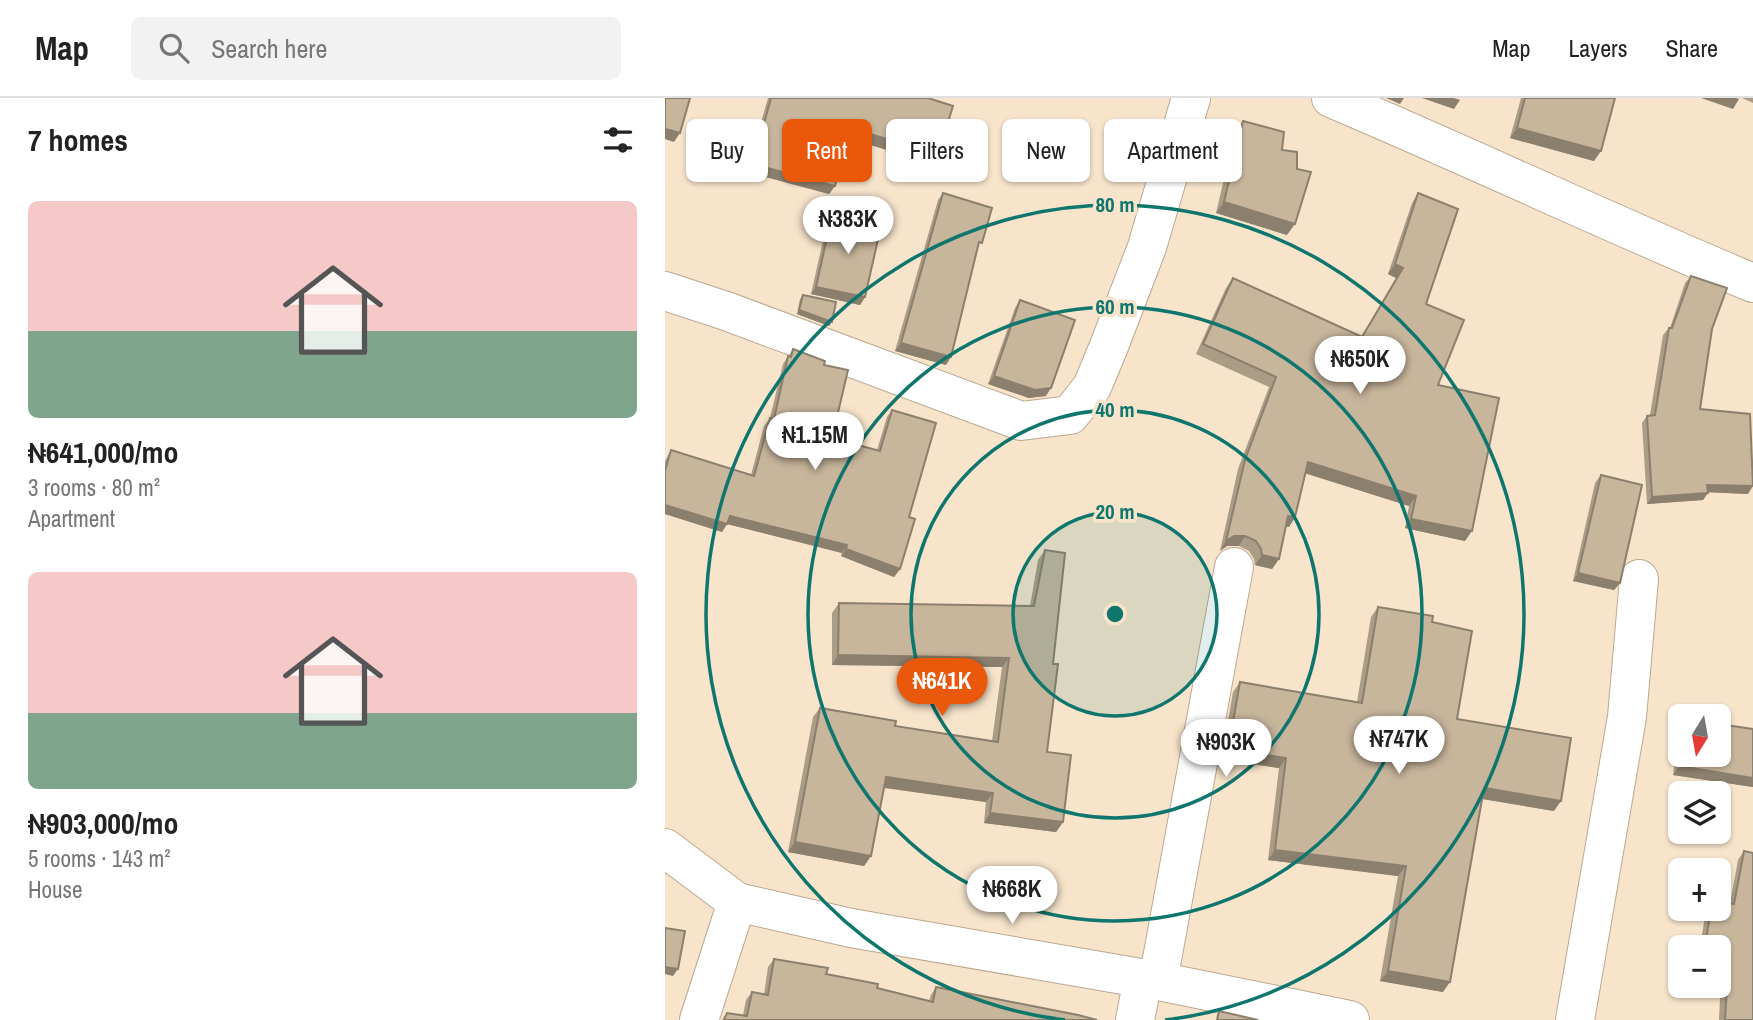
<!DOCTYPE html>
<meta charset="utf-8">
<style>
:root{--surface:#fff;--page:#f2f2f2;--text:#222;--muted:#767676;--line:#e0e0e0;--accent:#ea580c}
body{margin:0;font-family:"Archivo Narrow",sans-serif;background:var(--page);color:var(--text);height:100vh;display:flex;flex-direction:column;font-size:26px;white-space:nowrap}
*{box-sizing:border-box;margin:0}
p{font-size:23px;color:var(--muted)}
.icon{flex:none;width:38px;height:38px;fill:none;stroke:currentColor;stroke-width:2;stroke-linecap:round;stroke-linejoin:round}
.map{position:relative;flex:1;overflow:hidden}
.side{display:flex;flex-direction:column;background:var(--surface);width:665px}
.side>*{flex:none}
.guide{position:absolute;left:21px;top:21px;width:665px;height:63px;display:flex;gap:14px}
.needle{width:46px;rotate:191deg}
.controls{position:absolute;left:1003px;top:606px;display:grid;gap:14px}
.controls a{display:grid;place-items:center;width:63px;height:63px;border-radius:10px;background:var(--surface);box-shadow:0 2px 5px #0004;font-size:35px}
.price{position:absolute;translate:-50% -60px;padding:0 16px;border-radius:24px;background:#fff;color:#222;font-size:23px;line-height:46px;filter:drop-shadow(0 2px 4px #0008)}
.price::after{content:'';position:absolute;left:50%;top:42px;width:21px;height:16px;margin-left:-10px;background:inherit;clip-path:polygon(0 0,100% 0,50% 100%)}
.price.selected{background:var(--accent);color:#fff}
ul{padding:0;list-style:none}
li{display:grid;align-content:center;gap:14px;height:371px;padding:0 28px}
li span{display:grid;place-items:center;height:217px;border-radius:10px;color:#555}
li>.icon{margin-inline-start:auto}
span .icon{width:126px;height:126px;fill:#fffc;stroke-width:1}
li b{font-size:30px}
h2{display:flex;justify-content:space-between;align-items:center;height:84px;padding:0 28px;font-size:30px}
.pill{padding:0 24px;border-radius:10px;background:var(--surface);box-shadow:0 2px 5px #0004;font-size:24px;line-height:63px}
.pill.selected{background:var(--accent);color:#fff}
header{display:flex;align-items:center;gap:42px;box-sizing:border-box;height:98px;padding:0 35px;background:var(--surface);border-bottom:2px solid var(--line)}
header strong{font-size:33px}
nav{display:flex;gap:38px;margin-inline-start:auto;font-size:24px}
.search{width:490px;height:63px;background:var(--page);display:flex;align-items:center;gap:18px;box-sizing:border-box;padding:0 24px;border-radius:10px;color:var(--muted);font-size:26px}
main{display:flex;flex:1;min-height:0}
.map>svg:first-child{display:block}
</style>
<header>
<strong>Map</strong>
<div class="search"><svg class="icon" aria-label="search" viewBox="0 0 24 24"><circle cx="10" cy="10" r="6"/><path d="M15 15l6 6"/></svg>Search here</div>
<nav><a>Map</a><a>Layers</a><a>Share</a></nav>
</header>
<main>
<section class="side">
<h2>7 homes<svg class="icon" aria-label="filters" viewBox="0 0 24 24"><path d="M4 7h16M4 17h16"/><circle cx="9" cy="7" r="2"/><circle cx="15" cy="17" r="2"/></svg></h2>
<ul>
<li><span style="background:linear-gradient(#f6c9c9 60%,#7fa58c 0)"><svg class="icon" aria-label="home" viewBox="0 0 24 24"><path d="M3 11l9-7 9 7M6 9v11h12V9"/></svg></span><div><b>₦641,000/mo</b><p>3 rooms · 80 m²</p><p>Apartment</p></div></li>
<li><span style="background:linear-gradient(#f6c9c9 65%,#7fa58c 0)"><svg class="icon" aria-label="home" viewBox="0 0 24 24"><path d="M3 11l9-7 9 7M6 9v11h12V9"/></svg></span><div><b>₦903,000/mo</b><p>5 rooms · 143 m²</p><p>House</p></div></li>
</ul>
</section>
<div class="map">
<svg width="1088" height="922" viewBox="0 0 1088 922">
<rect width="100%" height="100%" fill="#f7e4cb"/>
<g fill="none" stroke-linecap="round" stroke-linejoin="round">
<g stroke="#baa890" stroke-width="40">
<path id="minor" d="M 666,0 C 808,60 946,126 1088,185
M 0,193 L 61,213 L 356,323 L 405,317 L 427,289 L 444,248 L 482,149 L 526,0
M 0,750 L 72,804 L 186,830 L 493,883 L 685,922
M 493,883 L 569,469
M 34,922 L 72,804
M 470,922 L 478,881
M 910,922 L 962,619 L 974,481"/>
</g>
<use href="#minor" stroke="#fff" stroke-width="38"/>
</g>
<path fill="#ab9c86" d="M 103,0 L 263,0 L 273,57 L 267,66 L 183,40 L 170,88 L 164,96 L 82,74 Z
M 856,0 L 950,0 L 929,63 L 845,40 Z
M 1077,0 L 1088,0 L 1088,5 Z
M 578,23 L 617,52 L 622,137 L 551,115 L 570,34 Z
M 278,95 L 281,267 L 230,253 L 273,102 Z
M 753,95 L 761,206 L 773,287 L 800,443 L 740,430 L 744,408 L 641,375 L 630,419 L 624,429 L 621,428 L 614,461 L 607,471 L 590,467 L 589,461 L 584,453 L 574,448 L 562,448 L 555,453 L 573,371 L 604,289 L 531,256 L 561,190 L 568,180 L 697,238 L 731,180 L 723,176 L 747,105 Z
M 167,117 L 200,199 L 195,207 L 146,196 L 162,125 Z
M 1026,178 L 1047,231 L 1035,311 L 1083,396 L 1043,394 L 1038,402 L 982,406 L 977,325 L 982,318 L 985,317 L 998,237 L 1004,230 L 1005,230 L 1020,185 Z
M 138,197 L 167,224 L 164,228 L 132,216 L 135,201 Z
M 355,202 L 381,298 L 364,300 L 323,286 L 350,210 Z
M 128,251 L 159,267 L 167,340 L 212,352 L 222,319 L 227,312 L 244,419 L 235,471 L 229,479 L 176,458 L 177,455 L 62,426 L 57,434 L 0,416 L 0,363 L 6,352 L 86,377 L 99,328 L 105,320 L 118,266 Z
M 936,377 L 955,485 L 949,492 L 908,483 L 930,385 Z
M 380,452 L 388,566 L 382,654 L 398,724 L 391,734 L 319,725 L 321,704 L 219,690 L 206,758 L 199,768 L 123,754 L 148,619 L 155,610 L 230,628 L 327,643 L 337,569 L 167,567 L 167,515 L 174,505 L 365,508 L 373,462 Z
M 713,509 L 767,524 L 792,621 L 889,713 L 817,701 L 778,894 L 715,883 L 733,778 L 603,762 L 614,670 L 587,666 L 588,656 L 558,651 L 568,594 L 575,584 L 692,604 L 706,519 Z
M 1015,629 L 1015,656 L 1054,656 L 1088,631 L 1088,689 L 1008,677 Z
M 1079,753 L 1088,922 L 1054,922 L 1056,879 L 1054,879 L 1054,849 L 1035,849 L 1041,812 L 1042,810 L 1054,810 L 1065,805 L 1073,762 Z
M 109,861 L 161,876 L 264,903 L 266,897 L 271,889 L 432,922 L 57,922 L 62,915 L 78,917 L 81,902 L 87,894 L 99,897 L 103,869 Z"/>
<path fill="#8b7f6d" d="M 721,0 L 739,0 L 735,6 Z
M 757,0 L 789,0 L 795,2 L 789,11 Z
M 1036,0 L 1071,0 L 1074,1 L 1068,11 Z
M 186,30 L 273,57 L 267,66 L 180,39 Z
M 852,30 L 936,53 L 929,63 L 845,40 Z
M 0,31 L 15,35 L 9,44 L 0,41 Z
M 88,66 L 170,88 L 164,96 L 82,74 Z
M 559,104 L 630,126 L 622,137 L 551,115 Z
M 730,166 L 738,170 L 731,180 L 723,176 Z
M 151,189 L 200,199 L 195,207 L 146,196 Z
M 134,212 L 167,224 L 164,228 L 132,216 Z
M 236,245 L 286,259 L 281,267 L 230,253 Z
M 329,278 L 386,290 L 381,298 L 364,300 L 323,286 Z
M 643,364 L 751,398 L 744,408 L 636,374 Z
M 1042,387 L 1088,388 L 1083,396 L 1037,394 Z
M 1043,395 L 1038,402 L 982,406 L 987,399 Z
M 0,407 L 65,418 L 182,447 L 177,455 L 62,426 L 57,434 L 0,416 Z
M 623,418 L 630,419 L 624,429 L 616,427 Z
M 746,421 L 807,433 L 800,443 L 740,430 Z
M 569,438 L 580,438 L 574,448 L 562,448 L 555,453 L 561,443 Z
M 181,451 L 235,471 L 229,479 L 176,458 Z
M 597,457 L 614,461 L 607,471 L 590,467 Z
M 913,475 L 955,485 L 949,492 L 908,483 Z
M 173,557 L 344,560 L 337,569 L 167,567 Z
M 565,641 L 595,646 L 588,656 L 558,651 Z
M 594,656 L 621,660 L 614,670 L 587,666 Z
M 1014,668 L 1088,680 L 1088,689 L 1008,677 Z
M 221,679 L 328,695 L 321,704 L 214,689 Z
M 819,690 L 896,703 L 889,713 L 812,700 Z
M 325,715 L 398,724 L 391,734 L 319,725 Z
M 130,744 L 206,758 L 199,768 L 123,754 Z
M 610,752 L 741,768 L 733,778 L 603,762 Z
M 1054,868 L 1063,870 L 1056,879 L 1054,879 Z
M 0,869 L 13,871 L 8,878 L 0,876 Z
M 723,873 L 785,884 L 778,894 L 715,883 Z"/>
<path fill="#c7b59c" stroke="#8b7f6d" stroke-width="2" d="M 0,0 L 25,0 L 15,35 L 0,31 Z
M 106,0 L 263,0 L 288,8 L 273,57 L 186,30 L 170,88 L 88,66 Z
M 860,0 L 950,0 L 936,53 L 852,30 Z
M 578,23 L 619,34 L 617,52 L 632,54 L 632,71 L 646,74 L 630,126 L 559,104 Z
M 278,95 L 327,110 L 317,145 L 314,144 L 286,259 L 236,245 Z
M 753,95 L 793,111 L 761,206 L 799,222 L 773,287 L 834,300 L 807,433 L 746,421 L 751,398 L 643,364 L 630,419 L 623,418 L 614,461 L 597,457 L 596,451 L 591,443 L 580,438 L 569,438 L 561,443 L 580,362 L 611,279 L 538,246 L 568,180 L 697,239 L 738,170 L 730,166 Z
M 167,117 L 216,128 L 200,199 L 151,189 Z
M 1026,178 L 1062,190 L 1047,231 L 1035,311 L 1085,316 L 1088,388 L 1042,387 L 1043,395 L 987,399 L 982,318 L 990,317 L 1004,230 L 1007,230 Z
M 138,197 L 171,204 L 167,224 L 134,212 Z
M 355,202 L 410,222 L 386,290 L 370,292 L 329,278 Z
M 128,251 L 160,263 L 159,267 L 183,272 L 167,340 L 215,353 L 227,312 L 271,325 L 244,419 L 250,421 L 235,471 L 181,451 L 182,447 L 65,418 L 62,426 L 0,407 L 0,373 L 6,352 L 89,378 L 105,320 L 109,321 L 123,258 L 126,259 Z
M 936,377 L 977,387 L 955,485 L 913,475 Z
M 380,452 L 400,455 L 388,566 L 393,566 L 382,654 L 406,657 L 398,724 L 325,715 L 328,695 L 221,679 L 206,758 L 130,744 L 155,610 L 231,623 L 230,628 L 333,644 L 344,560 L 173,557 L 174,505 L 369,508 Z
M 713,509 L 768,518 L 767,524 L 807,533 L 792,621 L 906,640 L 896,703 L 819,690 L 785,884 L 723,873 L 741,768 L 610,752 L 621,660 L 594,656 L 595,646 L 565,641 L 575,584 L 697,605 Z
M 1054,626 L 1088,631 L 1088,680 L 1014,668 L 1016,656 L 1054,656 Z
M 1079,753 L 1088,755 L 1088,922 L 1060,922 L 1063,870 L 1054,868 L 1054,849 L 1040,849 L 1046,810 L 1054,810 L 1054,804 L 1069,806 Z
M 0,830 L 20,833 L 13,871 L 0,869 Z
M 109,861 L 163,870 L 161,876 L 213,886 L 212,890 L 268,904 L 271,889 L 413,917 L 432,922 L 59,922 L 62,915 L 82,918 L 87,894 L 103,897 Z
M 554,913 L 593,922 L 552,922 Z"/>
<circle cx="450" cy="516" r="102" fill="#0f766e" fill-opacity=".12"/>
<g fill="none" stroke="#0f766e" stroke-width="3.5">
<circle cx="450" cy="516" r="102"/>
<circle cx="450" cy="516" r="204"/>
<circle cx="450" cy="516" r="307"/>
<path d="M400 922A409 409 0 1 1 500 922"/>
</g>
<circle cx="450" cy="516" r="10" fill="#0f766e" stroke="#f7e4cb" stroke-width="3.5"/>
<g font-size="21" text-anchor="middle" font-weight="bold" fill="#0f766e" stroke="#f7e4cb" stroke-width="7" stroke-linejoin="round" paint-order="stroke">
<text x="450" y="114">80 m</text>
<text x="450" y="216">60 m</text>
<text x="450" y="319">40 m</text>
<text x="450" y="421">20 m</text>
</g>
</svg>
<div class="controls">
<a><svg class="needle" viewBox="-14 -14 28 28"><path d="M0-13l5 13h-10z" fill="#e53935"/><path d="M0 13l5-13h-10z" fill="#767676"/></svg></a>
<a><svg class="icon" aria-label="layers" viewBox="0 0 24 24"><path d="M12 4l9 5-9 5-9-5zM3 14l9 5 9-5"/></svg></a>
<a>+</a>
<a>−</a>
</div>
<b class="price" style="left:183px;top:158px">₦383K</b>
<b class="price" style="left:695px;top:298px">₦650K</b>
<b class="price" style="left:150px;top:374px">₦1.15M</b>
<b class="price selected" style="left:277px;top:620px">₦641K</b>
<b class="price" style="left:734px;top:678px">₦747K</b>
<b class="price" style="left:561px;top:681px">₦903K</b>
<b class="price" style="left:347px;top:828px">₦668K</b>
<div class="guide">
<a class="pill">Buy</a>
<a class="pill selected">Rent</a>
<a class="pill">Filters</a>
<a class="pill">New</a>
<a class="pill">Apartment</a>
</div>
</div>
</main>
